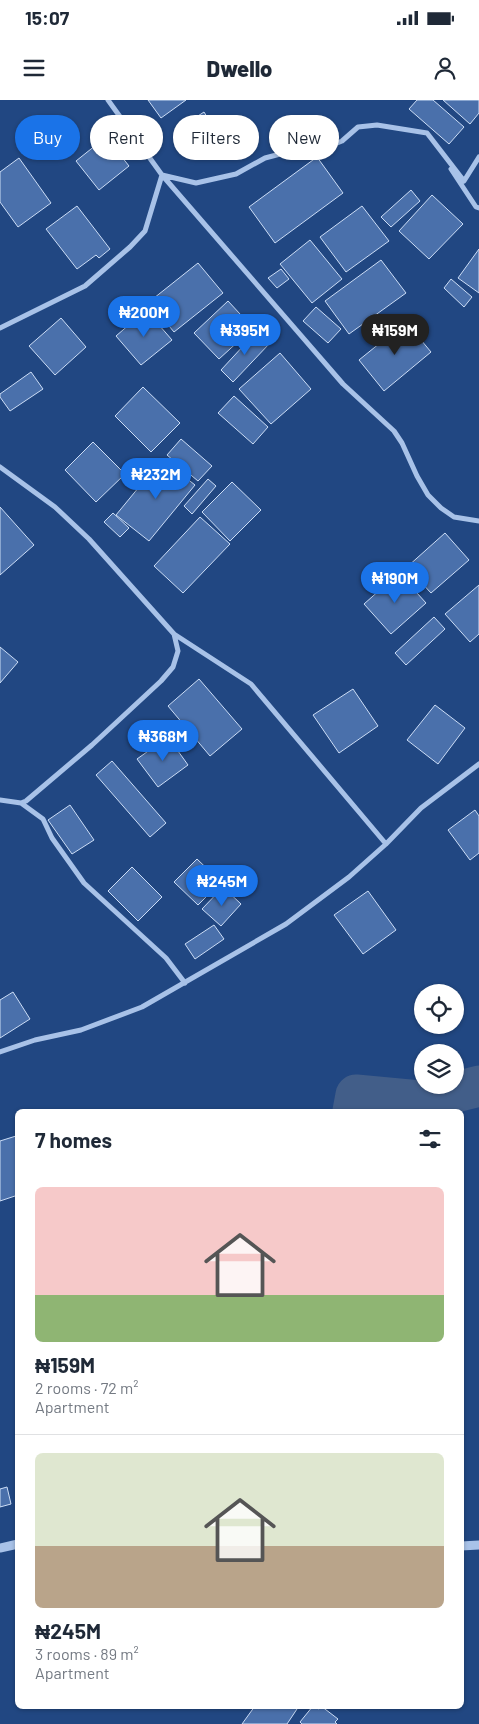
<!DOCTYPE html>
<meta charset="utf-8">
<style>
:root{--surface:#fff;--page:#f2f2f3;--text:#1f2937;--muted:#747a83;--line:#e0e1e3;--accent:#1a73e8}
body{margin:0;font-family:Barlow,sans-serif;background:var(--page);color:var(--text);height:100vh;display:flex;flex-direction:column;font-size:19px;white-space:nowrap}
*{box-sizing:border-box;margin:0}
p{font-size:16px;color:var(--muted)}
.icon{flex:none;width:28px;height:28px;fill:none;stroke:currentColor;stroke-width:2;stroke-linecap:round;stroke-linejoin:round}
.map{position:relative;flex:1;overflow:hidden}
.drawer{position:absolute;left:15px;top:1009px;width:449px;height:600px;display:flex;flex-direction:column;background:var(--surface);border-radius:8px;box-shadow:0 1px 4px #0004}
.drawer>*{flex:none}
.banner{position:absolute;left:15px;top:15px;width:450px;height:45px;display:flex;gap:10px}
.buttons{position:absolute;left:414px;top:884px;display:grid;gap:10px}
.buttons a{display:grid;place-items:center;width:50px;height:50px;border-radius:50%;background:var(--surface);box-shadow:0 1px 4px #0004;font-size:25px}
.price{position:absolute;translate:-50% -42px;padding:0 11px;border-radius:18px;background:var(--accent);color:#fff;font-size:16px;line-height:32px;filter:drop-shadow(0 1px 2px #0008)}
.price::after{content:'';position:absolute;left:50%;top:30px;width:15px;height:11px;margin-left:-8px;background:inherit;clip-path:polygon(0 0,100% 0,50% 100%)}
.price.selected{background:#222;color:#fff}
ul{padding:0;list-style:none}
li{display:grid;align-content:center;gap:10px;height:265px;padding:0 20px}
li+li{border-top:1px solid var(--line)}
li span{display:grid;place-items:center;height:155px;border-radius:8px;color:#555}
li>.icon{margin-inline-start:auto}
span .icon{width:90px;height:90px;fill:#fffc;stroke-width:1}
li b{font-size:21px}
h2{display:flex;justify-content:space-between;align-items:center;height:60px;padding:0 20px;font-size:21px}
.tag{padding:0 18px;border-radius:22px;background:var(--surface);box-shadow:0 1px 4px #0004;font-size:18px;line-height:45px}
.tag.selected{background:var(--accent);color:#fff}
.status{display:flex;justify-content:space-between;align-items:center;height:35px;padding:0 25px;background:var(--surface);direction:ltr}
.status svg{height:14px;fill:currentColor}
header{display:flex;justify-content:space-between;align-items:center;height:65px;padding:0 20px;background:var(--surface);font-size:22px;font-weight:800}
.map>svg:first-child{display:block}
</style>
<div class="status"><b>15:07</b><svg viewBox="0 0 49 12"><path d="M0 12V9h3v3zM5 12V6h3v6zM10 12V3h3v9zM15 12V0h3v12zM26 1h20v11H26zM47 4h2v5h-2z"/></svg></div>
<header><svg class="icon" aria-label="menu" viewBox="0 0 24 24"><path d="M4 6h16M4 12h16M4 18h16"/></svg>Dwello<svg class="icon" aria-label="person" viewBox="0 0 24 24"><circle cx="12" cy="8" r="4"/><path d="M4 21q1-7 8-7t8 7"/></svg></header>
<div class="map">
<svg width="479" height="1624" viewBox="0 0 479 1624">
<rect width="100%" height="100%" fill="#214782"/>
<g fill="none" stroke-linecap="round" stroke-linejoin="round">
<path stroke="#425e89" stroke-width="41" d="M 353,1011 L 356,995 L 420,1001 L 479,986"/>
</g>
<path fill="#4a70ab" stroke="#ccddf6" d="M 148,0 L 186,0 L 161,18 Z
M 417,0 L 433,0 L 464,27 L 449,44 L 409,9 Z
M 443,0 L 479,0 L 479,13 L 470,24 Z
M 204,12 L 218,35 L 189,53 L 175,31 Z
M 106,37 L 129,66 L 99,90 L 76,61 Z
M 317,57 L 343,93 L 275,143 L 249,107 Z
M 19,58 L 51,103 L 18,127 L 0,102 L 0,72 Z
M 411,90 L 420,101 L 391,127 L 381,117 Z
M 432,95 L 463,124 L 429,159 L 399,131 Z
M 77,106 L 110,149 L 99,158 L 96,155 L 77,169 L 46,129 Z
M 362,106 L 389,141 L 346,172 L 320,137 Z
M 310,140 L 342,179 L 312,203 L 280,164 Z
M 479,149 L 479,193 L 458,178 Z
M 381,160 L 406,193 L 349,234 L 325,201 Z
M 198,163 L 223,193 L 174,232 L 149,202 Z
M 281,169 L 289,179 L 277,188 L 268,178 Z
M 451,179 L 472,197 L 464,207 L 444,188 Z
M 228,201 L 253,228 L 219,259 L 194,233 Z
M 316,207 L 341,229 L 328,243 L 303,221 Z
M 146,210 L 172,240 L 141,265 L 116,236 Z
M 61,218 L 86,247 L 55,275 L 29,246 Z
M 406,222 L 431,252 L 384,291 L 359,260 Z
M 257,231 L 270,243 L 233,282 L 221,270 Z
M 280,253 L 311,289 L 271,324 L 239,289 Z
M 31,272 L 43,289 L 10,311 L 0,297 L 0,294 Z
M 143,287 L 180,323 L 151,352 L 115,316 Z
M 234,296 L 268,327 L 253,344 L 218,313 Z
M 181,339 L 212,366 L 198,381 L 167,355 Z
M 93,342 L 125,374 L 96,402 L 65,370 Z
M 162,359 L 195,385 L 149,441 L 116,415 Z
M 208,379 L 216,386 L 192,414 L 184,406 Z
M 232,382 L 261,410 L 230,441 L 202,412 Z
M 0,407 L 34,445 L 0,475 Z
M 113,413 L 129,428 L 120,437 L 104,422 Z
M 200,417 L 230,444 L 183,493 L 154,466 Z
M 445,433 L 469,460 L 431,493 L 407,467 Z
M 399,473 L 426,503 L 391,534 L 364,504 Z
M 479,485 L 479,534 L 470,542 L 445,514 Z
M 434,517 L 445,529 L 406,565 L 395,553 Z
M 0,547 L 18,562 L 0,583 Z
M 199,579 L 242,629 L 210,656 L 168,606 Z
M 353,589 L 378,626 L 339,653 L 313,615 Z
M 435,605 L 465,628 L 438,664 L 407,640 Z
M 168,637 L 188,665 L 158,687 L 137,659 Z
M 112,661 L 166,723 L 150,737 L 96,675 Z
M 70,705 L 94,740 L 72,754 L 48,720 Z
M 475,710 L 479,716 L 479,753 L 470,760 L 448,730 Z
M 197,759 L 221,782 L 198,805 L 174,782 Z
M 132,767 L 162,797 L 138,821 L 108,791 Z
M 223,787 L 241,804 L 221,826 L 202,809 Z
M 368,791 L 396,830 L 363,854 L 334,815 Z
M 214,825 L 224,839 L 195,859 L 185,844 Z
M 13,892 L 30,919 L 0,938 L 0,900 Z
M 16,1036 L 18,1095 L 0,1101 L 0,1041 Z
M 7,1387 L 11,1404 L 0,1407 L 0,1389 Z
M 255,1606 L 299,1606 L 287,1624 L 242,1624 Z
M 313,1606 L 319,1609 L 321,1606 L 338,1619 L 335,1622 L 337,1624 L 302,1624 L 300,1622 Z"/>
<g fill="none" stroke-linecap="round" stroke-linejoin="round">
<path stroke="#a8c2e8" stroke-width="5" d="M 108,0 L 162,75 L 343,284 L 394,331 L 402,343 L 417,376 L 428,395 L 441,408 L 454,417 L 479,421
M 451,69 L 476,107 L 479,108
M 0,228 L 85,186 L 130,147 L 145,131 L 162,75 L 196,83 L 236,74 L 265,58 L 303,48 L 325,48 L 342,41 L 358,27 L 377,25 L 427,33 L 464,81 L 479,57
M 0,367 L 55,407 L 89,439 L 174,534 L 178,551 L 173,567 L 161,581 L 92,645 L 26,701 L 21,703
M 174,534 L 251,584 L 386,744
M 0,700 L 21,703 L 43,719 L 52,738 L 84,783 L 166,858 L 185,883
M 0,952 L 35,940 L 81,930 L 142,907 L 286,824 L 349,777 L 386,744 L 421,708 L 479,664"/>
<path stroke="#a8c2e8" stroke-width="9" d="M 461,1446 L 479,1445
M 0,1448 L 18,1444"/>
</g>
</svg>
<div class="buttons">
<a><svg class="icon" aria-label="locate" viewBox="0 0 24 24"><circle cx="12" cy="12" r="6"/><path d="M12 2v4M12 18v4M2 12h4M18 12h4"/></svg></a>
<a><svg class="icon" aria-label="layers" viewBox="0 0 24 24"><path d="M12 4l9 5-9 5-9-5zM3 14l9 5 9-5"/></svg></a>
</div>
<b class="price" style="left:144px;top:238px">₦200M</b>
<b class="price" style="left:245px;top:256px">₦395M</b>
<b class="price selected" style="left:395px;top:256px">₦159M</b>
<b class="price" style="left:156px;top:400px">₦232M</b>
<b class="price" style="left:395px;top:504px">₦190M</b>
<b class="price" style="left:163px;top:662px">₦368M</b>
<b class="price" style="left:222px;top:807px">₦245M</b>
<div class="banner">
<a class="tag selected">Buy</a>
<a class="tag">Rent</a>
<a class="tag">Filters</a>
<a class="tag">New</a>
</div>
<section class="drawer">
<h2>7 homes<svg class="icon" aria-label="filters" viewBox="0 0 24 24"><path d="M4 7h16M4 17h16"/><circle cx="9" cy="7" r="2"/><circle cx="15" cy="17" r="2"/></svg></h2>
<ul>
<li><span style="background:linear-gradient(#f6c9c9 70%,#8fb573 0)"><svg class="icon" aria-label="home" viewBox="0 0 24 24"><path d="M3 11l9-7 9 7M6 9v11h12V9"/></svg></span><div><b>₦159M</b><p>2 rooms · 72 m²</p><p>Apartment</p></div></li>
<li><span style="background:linear-gradient(#dfe7d0 60%,#b9a48a 0)"><svg class="icon" aria-label="home" viewBox="0 0 24 24"><path d="M3 11l9-7 9 7M6 9v11h12V9"/></svg></span><div><b>₦245M</b><p>3 rooms · 89 m²</p><p>Apartment</p></div></li>
</ul>
</section>
</div>
